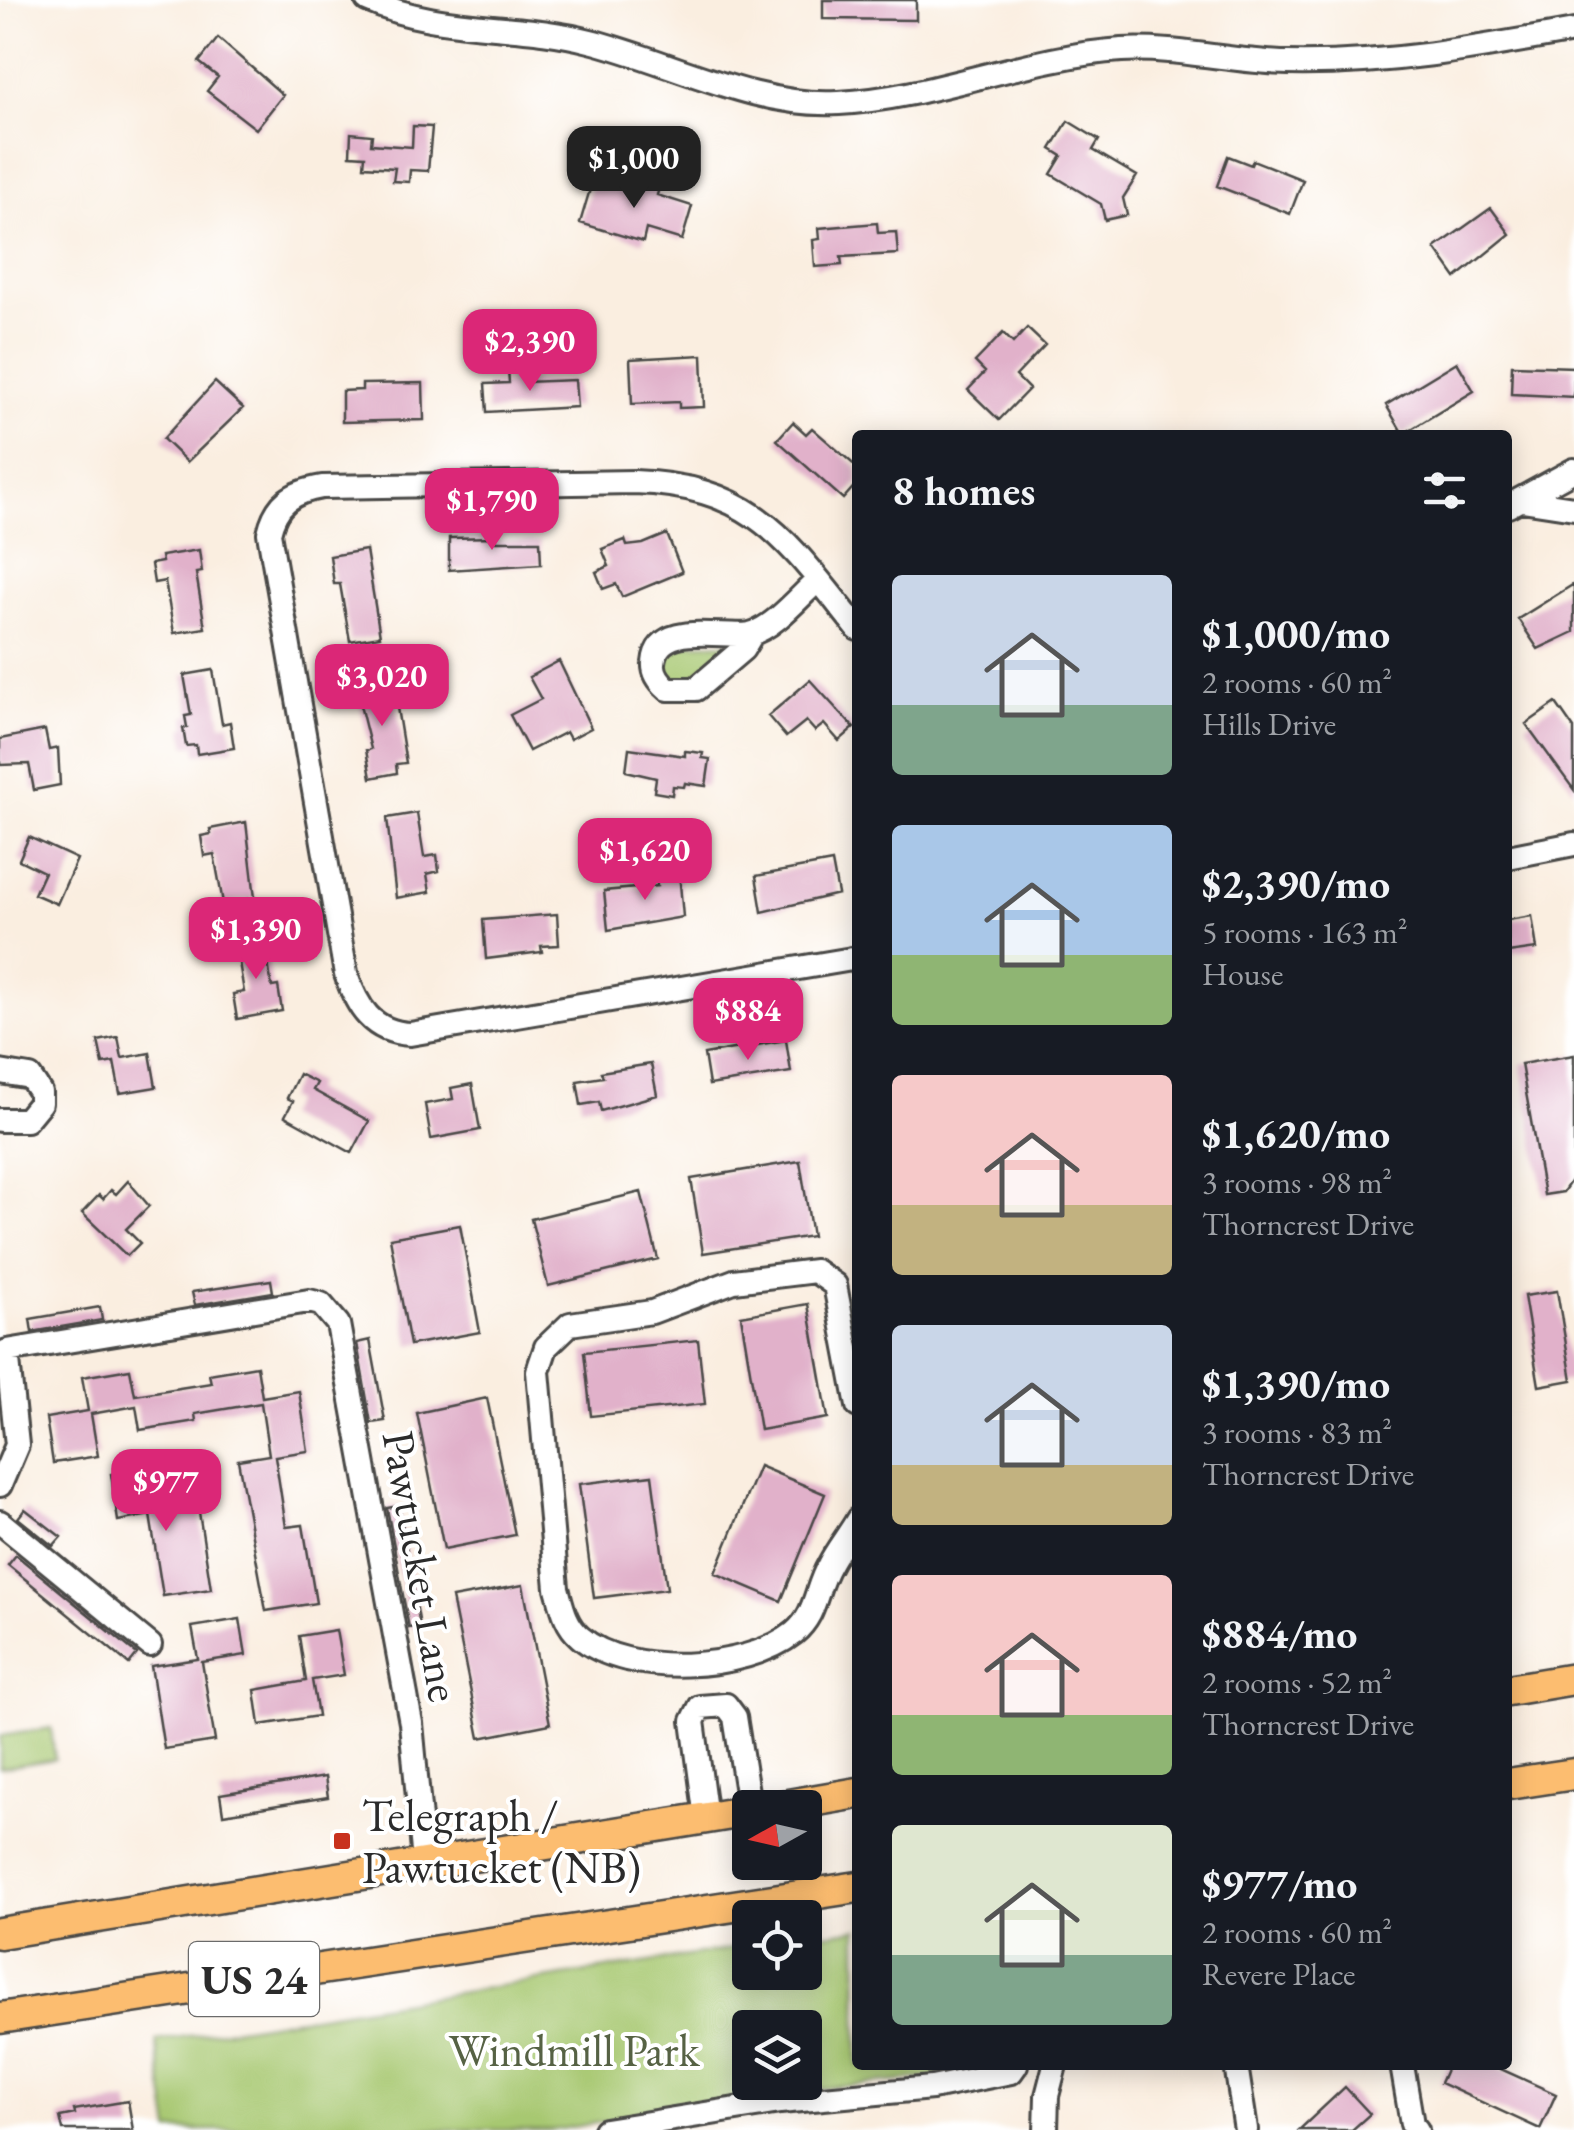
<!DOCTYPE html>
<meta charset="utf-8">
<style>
:root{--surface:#171b24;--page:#242831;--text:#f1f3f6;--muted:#9ea1a6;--accent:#db2777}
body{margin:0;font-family:"EB Garamond",serif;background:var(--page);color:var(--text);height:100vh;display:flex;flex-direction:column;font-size:38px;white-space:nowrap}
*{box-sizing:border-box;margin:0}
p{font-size:32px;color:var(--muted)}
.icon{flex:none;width:55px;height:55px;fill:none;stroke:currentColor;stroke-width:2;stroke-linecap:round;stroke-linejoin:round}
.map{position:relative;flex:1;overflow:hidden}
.drawer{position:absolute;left:852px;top:430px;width:660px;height:1640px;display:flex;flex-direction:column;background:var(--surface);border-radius:10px;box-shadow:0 5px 25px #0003}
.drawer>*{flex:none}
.needle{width:65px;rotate:262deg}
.buttons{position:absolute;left:732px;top:1790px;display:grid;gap:20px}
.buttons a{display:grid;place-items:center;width:90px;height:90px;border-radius:10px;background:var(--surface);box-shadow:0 5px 25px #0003;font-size:50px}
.price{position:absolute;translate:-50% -85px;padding:0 22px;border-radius:20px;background:var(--accent);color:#fff;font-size:32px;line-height:65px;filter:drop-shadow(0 2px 5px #0008)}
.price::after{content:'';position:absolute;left:50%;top:60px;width:30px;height:22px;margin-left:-15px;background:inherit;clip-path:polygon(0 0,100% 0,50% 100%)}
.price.on{background:#222;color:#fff}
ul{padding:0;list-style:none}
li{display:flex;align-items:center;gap:30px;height:250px;padding:0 40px}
li span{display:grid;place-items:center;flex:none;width:280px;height:200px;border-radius:10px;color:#555}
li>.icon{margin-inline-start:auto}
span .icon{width:120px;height:120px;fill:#fffc;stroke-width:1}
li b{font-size:42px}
h2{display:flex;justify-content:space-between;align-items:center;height:120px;padding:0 40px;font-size:42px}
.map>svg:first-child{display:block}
</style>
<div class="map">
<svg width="1574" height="2130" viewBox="0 0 1574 2130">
<rect width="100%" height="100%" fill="#fff"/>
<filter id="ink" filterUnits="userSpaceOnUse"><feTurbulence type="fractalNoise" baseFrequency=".01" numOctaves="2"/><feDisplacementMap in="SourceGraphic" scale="20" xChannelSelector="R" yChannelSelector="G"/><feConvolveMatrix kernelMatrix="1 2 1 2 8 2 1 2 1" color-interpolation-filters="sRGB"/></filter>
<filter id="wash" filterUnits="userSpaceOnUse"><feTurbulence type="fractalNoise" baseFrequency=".0048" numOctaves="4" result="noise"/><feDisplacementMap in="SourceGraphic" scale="40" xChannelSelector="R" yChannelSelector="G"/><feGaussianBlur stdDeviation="2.25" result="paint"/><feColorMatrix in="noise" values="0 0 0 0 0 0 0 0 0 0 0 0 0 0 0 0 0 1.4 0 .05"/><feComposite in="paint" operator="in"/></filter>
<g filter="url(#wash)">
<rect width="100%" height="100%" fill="#faeee0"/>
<path fill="#a7c871" stroke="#697a4e" stroke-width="2.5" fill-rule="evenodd" d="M 734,643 L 686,684 L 665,676 L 664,656 L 681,644 Z
M 51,1728 L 55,1759 L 0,1768 L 0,1736 Z
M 857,1929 L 858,2065 L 984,2065 L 931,2078 L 788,2092 L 554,2130 L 170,2130 L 156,2041 L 750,1946 L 750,1972 L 805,1972 L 805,1937 ZM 750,2028 L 805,2028 L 805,2082 L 750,2082 Z"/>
<g id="blocks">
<path fill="#e1b1ca" d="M 823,0 L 916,0 L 916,20 L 823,19 Z
M 218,38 L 283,95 L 256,129 L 207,91 L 218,77 L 199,62 Z
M 1068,121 L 1099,140 L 1093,150 L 1137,176 L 1123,198 L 1127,215 L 1105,220 L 1101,204 L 1051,174 L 1062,156 L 1051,149 Z
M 413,126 L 432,127 L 428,171 L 410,170 L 409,182 L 393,181 L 395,168 L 364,166 L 365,156 L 350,155 L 351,133 L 372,135 L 371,144 L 412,147 Z
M 1228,156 L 1251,165 L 1253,160 L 1303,180 L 1290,214 L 1217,186 Z
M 594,176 L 639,190 L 642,182 L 659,188 L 657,195 L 692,206 L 682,240 L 646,229 L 643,242 L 580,223 Z
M 1491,208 L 1510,234 L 1456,278 L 1435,248 Z
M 877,223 L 878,233 L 896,232 L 898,254 L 841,257 L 842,265 L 815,267 L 813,240 L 820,239 L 819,228 Z
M 1027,328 L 1045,345 L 1016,376 L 1029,389 L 999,420 L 968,390 L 985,372 L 975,362 L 1003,333 L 1013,343 Z
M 702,355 L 704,407 L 679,408 L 679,402 L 632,404 L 630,359 Z
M 1457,362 L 1474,391 L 1403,434 L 1386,405 Z
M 1512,365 L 1574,367 L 1574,397 L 1511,394 Z
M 525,368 L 525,382 L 575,380 L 577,407 L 487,412 L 485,384 L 509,383 L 508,369 Z
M 215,382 L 243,408 L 187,462 L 163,439 Z
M 423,383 L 424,420 L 342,422 L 342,391 L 362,390 L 362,384 Z
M 793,422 L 806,434 L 812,428 L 858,468 L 858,482 L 843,499 L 777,440 Z
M 667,534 L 682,572 L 622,597 L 616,584 L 603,589 L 596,572 L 609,566 L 602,549 L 625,540 L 627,546 L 643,544 Z
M 496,537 L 496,541 L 540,541 L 541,564 L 449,570 L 449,538 Z
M 199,550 L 202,572 L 196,573 L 205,628 L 174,633 L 165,581 L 154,583 L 151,564 L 162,562 L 161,556 Z
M 366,550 L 380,636 L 350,641 L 340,584 L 334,584 L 330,556 Z
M 1574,584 L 1574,632 L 1538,649 L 1518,619 Z
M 559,661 L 591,728 L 570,739 L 566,732 L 529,751 L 510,715 L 541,699 L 529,677 Z
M 213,670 L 222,724 L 230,722 L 234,748 L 197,754 L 196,745 L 186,746 L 183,728 L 187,727 L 185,716 L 191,715 L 184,675 Z
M 810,680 L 854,728 L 839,741 L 824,724 L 815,731 L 806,721 L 786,737 L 768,716 Z
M 393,683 L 406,763 L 396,764 L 397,773 L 371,778 L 366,750 L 371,749 L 356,689 Z
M 1556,703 L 1574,729 L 1574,790 L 1526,724 Z
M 45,730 L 49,750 L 58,748 L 60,785 L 34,790 L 29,764 L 0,765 L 0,739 Z
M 629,748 L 685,756 L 685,751 L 703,753 L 702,758 L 710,759 L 706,786 L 685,783 L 684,787 L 673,786 L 672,795 L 654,792 L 656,778 L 626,771 Z
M 417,813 L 424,857 L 437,855 L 439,871 L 427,874 L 430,892 L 396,898 L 387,818 Z
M 246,822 L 255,898 L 223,903 L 214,854 L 204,856 L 201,836 L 211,834 L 210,829 Z
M 29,837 L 77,859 L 57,904 L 34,894 L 44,872 L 19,860 Z
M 832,862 L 838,894 L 762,912 L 756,876 Z
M 679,872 L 683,917 L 608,930 L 604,891 L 657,886 L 656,874 Z
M 557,914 L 559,945 L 541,946 L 542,952 L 486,959 L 483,920 Z
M 1532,916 L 1537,949 L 1508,953 L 1508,920 Z
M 264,939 L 272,987 L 278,986 L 282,1011 L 237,1019 L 233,994 L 244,992 L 236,944 Z
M 118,1037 L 122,1058 L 150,1053 L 156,1087 L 120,1093 L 114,1062 L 103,1064 L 98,1041 Z
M 786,1040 L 791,1072 L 709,1085 L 704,1054 Z
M 1574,1055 L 1574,1176 L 1563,1192 L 1544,1195 L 1521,1064 Z
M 651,1064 L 657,1095 L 601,1111 L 599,1102 L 581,1105 L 577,1081 L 603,1077 L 601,1072 Z
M 299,1074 L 317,1083 L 313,1090 L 369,1121 L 352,1153 L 285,1116 L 293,1101 L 287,1098 Z
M 472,1084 L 480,1130 L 431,1139 L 425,1104 L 453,1099 L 451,1088 Z
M 800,1161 L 812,1236 L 703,1253 L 691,1179 Z
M 128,1181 L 149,1206 L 126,1229 L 140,1243 L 127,1256 L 82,1213 L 99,1195 L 103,1199 L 111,1190 L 116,1194 Z
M 641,1192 L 658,1259 L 548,1286 L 531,1219 Z
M 460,1225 L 480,1332 L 410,1345 L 390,1238 Z
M 271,1280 L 273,1292 L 195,1305 L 192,1292 Z
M 1557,1291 L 1572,1380 L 1539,1386 L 1524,1296 Z
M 808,1304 L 828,1418 L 760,1430 L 741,1316 Z
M 100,1307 L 102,1320 L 32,1332 L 30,1319 Z
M 370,1340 L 385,1421 L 371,1423 L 357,1343 Z
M 698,1340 L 705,1404 L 591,1416 L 584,1352 Z
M 257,1366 L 262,1397 L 299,1391 L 308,1451 L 275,1456 L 286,1527 L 303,1525 L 316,1603 L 266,1611 L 238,1460 L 269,1455 L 261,1403 L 195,1414 L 196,1421 L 140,1430 L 136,1406 L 91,1414 L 98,1456 L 53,1463 L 46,1418 L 88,1411 L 82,1377 L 130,1369 L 135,1395 L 211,1383 L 209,1374 Z
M 487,1398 L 515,1535 L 444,1549 L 417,1413 Z
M 759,1466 L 825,1494 L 781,1601 L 715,1573 Z
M 147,1468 L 155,1513 L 198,1506 L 211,1589 L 163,1596 L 150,1515 L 118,1521 L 111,1474 Z
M 652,1475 L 667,1589 L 594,1598 L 579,1484 Z
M 399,1506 L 420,1626 L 409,1628 L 387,1508 Z
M 25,1509 L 61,1537 L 53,1546 L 18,1518 Z
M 16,1555 L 137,1654 L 129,1664 L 8,1565 Z
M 523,1585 L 550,1724 L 480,1738 L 452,1598 Z
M 240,1619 L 246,1655 L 202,1662 L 215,1741 L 164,1749 L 151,1666 L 198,1659 L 192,1627 Z
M 336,1630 L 344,1675 L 312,1680 L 318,1716 L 260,1725 L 255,1690 L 306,1681 L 299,1636 Z
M 325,1777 L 328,1797 L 223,1814 L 220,1794 Z
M 1448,2065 L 1492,2065 L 1556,2094 L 1540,2129 L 1440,2083 Z
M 1345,2087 L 1370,2114 L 1352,2130 L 1299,2130 Z
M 128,2101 L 133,2130 L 63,2130 L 60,2117 L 75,2114 L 74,2110 Z"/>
</g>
</g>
<g filter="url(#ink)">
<use href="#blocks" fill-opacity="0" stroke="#4a4846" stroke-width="2.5"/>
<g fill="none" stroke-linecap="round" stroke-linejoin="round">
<g stroke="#4a4846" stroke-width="28">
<path id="minor" d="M 367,0 C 436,32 517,22 590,41 C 670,61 755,108 839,103 C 935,98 1026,56 1122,50 C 1177,47 1233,62 1288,63 C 1385,65 1479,48 1574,31
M 1522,500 L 1574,508
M 1508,506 L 1574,470
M 858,629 C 788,542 756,486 634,482 L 322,487 C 292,492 276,503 269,533 L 346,974 C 357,1007 372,1032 410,1034 L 858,958
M 752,634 L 743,649 L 696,689 L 668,689 C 660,682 653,674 654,663 C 657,619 724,639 750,634 C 774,628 800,596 818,580
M 1508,857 L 1574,844
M 0,1072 L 30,1077 L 40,1092 L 40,1103 L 26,1120 L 0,1120
M 858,1406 L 835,1285 L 815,1271 L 734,1281 L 652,1312 L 570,1324 L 546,1347 L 538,1371 L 557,1588 C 562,1606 565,1624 580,1637 C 627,1678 746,1671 794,1633 C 817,1614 815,1589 829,1565 C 837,1549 849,1535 858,1519
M 0,1485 L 17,1445 L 7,1351 L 309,1301 L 321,1304 L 338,1324 L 411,1723 L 424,1862
M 0,1522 L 150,1645
M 706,1818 L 693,1721 L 700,1707 L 726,1705 L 735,1717 L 750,1811
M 1236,2065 L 1246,2130
M 1402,2065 L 1412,2124 L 1417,2130
M 605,2130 L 780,2102 L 932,2088 L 1011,2072 L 1016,2065
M 1046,2130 L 1047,2096 L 1055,2065"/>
</g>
<g stroke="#4a4846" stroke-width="35">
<path id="highway" d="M 1508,1690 L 1574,1679
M 1508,1784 L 1574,1774
M 771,1808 L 858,1793
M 0,1933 L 750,1811
M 0,2018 L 858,1887"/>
</g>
<use href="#minor" stroke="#fff" stroke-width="22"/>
<use href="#highway" stroke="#fcbd6f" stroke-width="30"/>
</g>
</g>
<rect fill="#c8321e" stroke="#fff" stroke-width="4" x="332" y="1831" width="20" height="20" rx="5"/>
<g text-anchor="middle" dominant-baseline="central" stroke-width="8" stroke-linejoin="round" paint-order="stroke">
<rect fill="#fff" stroke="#6b6b6b" stroke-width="2.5" x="189" y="1942" width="130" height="74" rx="8"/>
<g font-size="42" font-weight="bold" fill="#2b2b2b">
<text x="254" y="1979">US 24</text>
</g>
<g font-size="45" fill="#2b2b2b" stroke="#fff">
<text transform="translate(422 1566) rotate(80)">Pawtucket Lane</text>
</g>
<g font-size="45" fill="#2b2b2b" stroke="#fff" text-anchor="start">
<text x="362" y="1815">Telegraph /<tspan x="362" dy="52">Pawtucket (NB)</tspan></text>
</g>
<g font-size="45" fill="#566244" stroke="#fff">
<text x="574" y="2050">Windmill Park</text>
</g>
</g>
</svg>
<div class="buttons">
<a><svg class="needle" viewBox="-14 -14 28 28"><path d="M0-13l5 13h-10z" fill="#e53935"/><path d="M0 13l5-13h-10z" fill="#9ea1a6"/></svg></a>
<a><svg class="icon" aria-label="locate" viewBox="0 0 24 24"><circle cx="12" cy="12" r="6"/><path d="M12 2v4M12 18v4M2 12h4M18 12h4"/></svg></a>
<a><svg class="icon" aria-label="layers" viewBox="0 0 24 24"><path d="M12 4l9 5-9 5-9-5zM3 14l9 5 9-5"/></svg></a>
</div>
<b class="price on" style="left:634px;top:211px">$1,000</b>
<b class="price" style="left:530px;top:394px">$2,390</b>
<b class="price" style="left:492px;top:553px">$1,790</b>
<b class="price" style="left:382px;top:729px">$3,020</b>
<b class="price" style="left:645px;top:903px">$1,620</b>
<b class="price" style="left:256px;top:982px">$1,390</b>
<b class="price" style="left:748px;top:1063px">$884</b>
<b class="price" style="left:166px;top:1534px">$977</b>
<section class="drawer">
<h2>8 homes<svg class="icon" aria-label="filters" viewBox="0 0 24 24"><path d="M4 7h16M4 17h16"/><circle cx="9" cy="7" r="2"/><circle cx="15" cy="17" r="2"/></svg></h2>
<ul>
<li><span style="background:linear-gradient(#c9d6e8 65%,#7fa58c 0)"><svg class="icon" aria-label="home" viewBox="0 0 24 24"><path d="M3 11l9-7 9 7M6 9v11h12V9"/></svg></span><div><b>$1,000/mo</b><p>2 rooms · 60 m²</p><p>Hills Drive</p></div></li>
<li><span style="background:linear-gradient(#a9c7e8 65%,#8fb573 0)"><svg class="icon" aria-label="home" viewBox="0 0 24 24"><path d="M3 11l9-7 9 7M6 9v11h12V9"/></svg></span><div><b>$2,390/mo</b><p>5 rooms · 163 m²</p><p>House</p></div></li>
<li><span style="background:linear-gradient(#f6c9c9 65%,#c2b280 0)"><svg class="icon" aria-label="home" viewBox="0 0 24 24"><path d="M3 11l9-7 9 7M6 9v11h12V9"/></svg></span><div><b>$1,620/mo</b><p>3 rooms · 98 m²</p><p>Thorncrest Drive</p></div></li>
<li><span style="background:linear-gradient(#c9d6e8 70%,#c2b280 0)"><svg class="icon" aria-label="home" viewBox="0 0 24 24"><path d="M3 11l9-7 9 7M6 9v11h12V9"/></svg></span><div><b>$1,390/mo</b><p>3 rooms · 83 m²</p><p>Thorncrest Drive</p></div></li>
<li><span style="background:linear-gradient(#f6c9c9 70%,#8fb573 0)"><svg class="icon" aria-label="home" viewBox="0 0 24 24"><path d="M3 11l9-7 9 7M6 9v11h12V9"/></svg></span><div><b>$884/mo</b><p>2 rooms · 52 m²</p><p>Thorncrest Drive</p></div></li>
<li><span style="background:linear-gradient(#dfe7d0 65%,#7fa58c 0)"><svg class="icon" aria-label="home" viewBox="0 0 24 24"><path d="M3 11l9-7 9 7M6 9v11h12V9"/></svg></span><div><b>$977/mo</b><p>2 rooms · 60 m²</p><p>Revere Place</p></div></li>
</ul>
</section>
</div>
